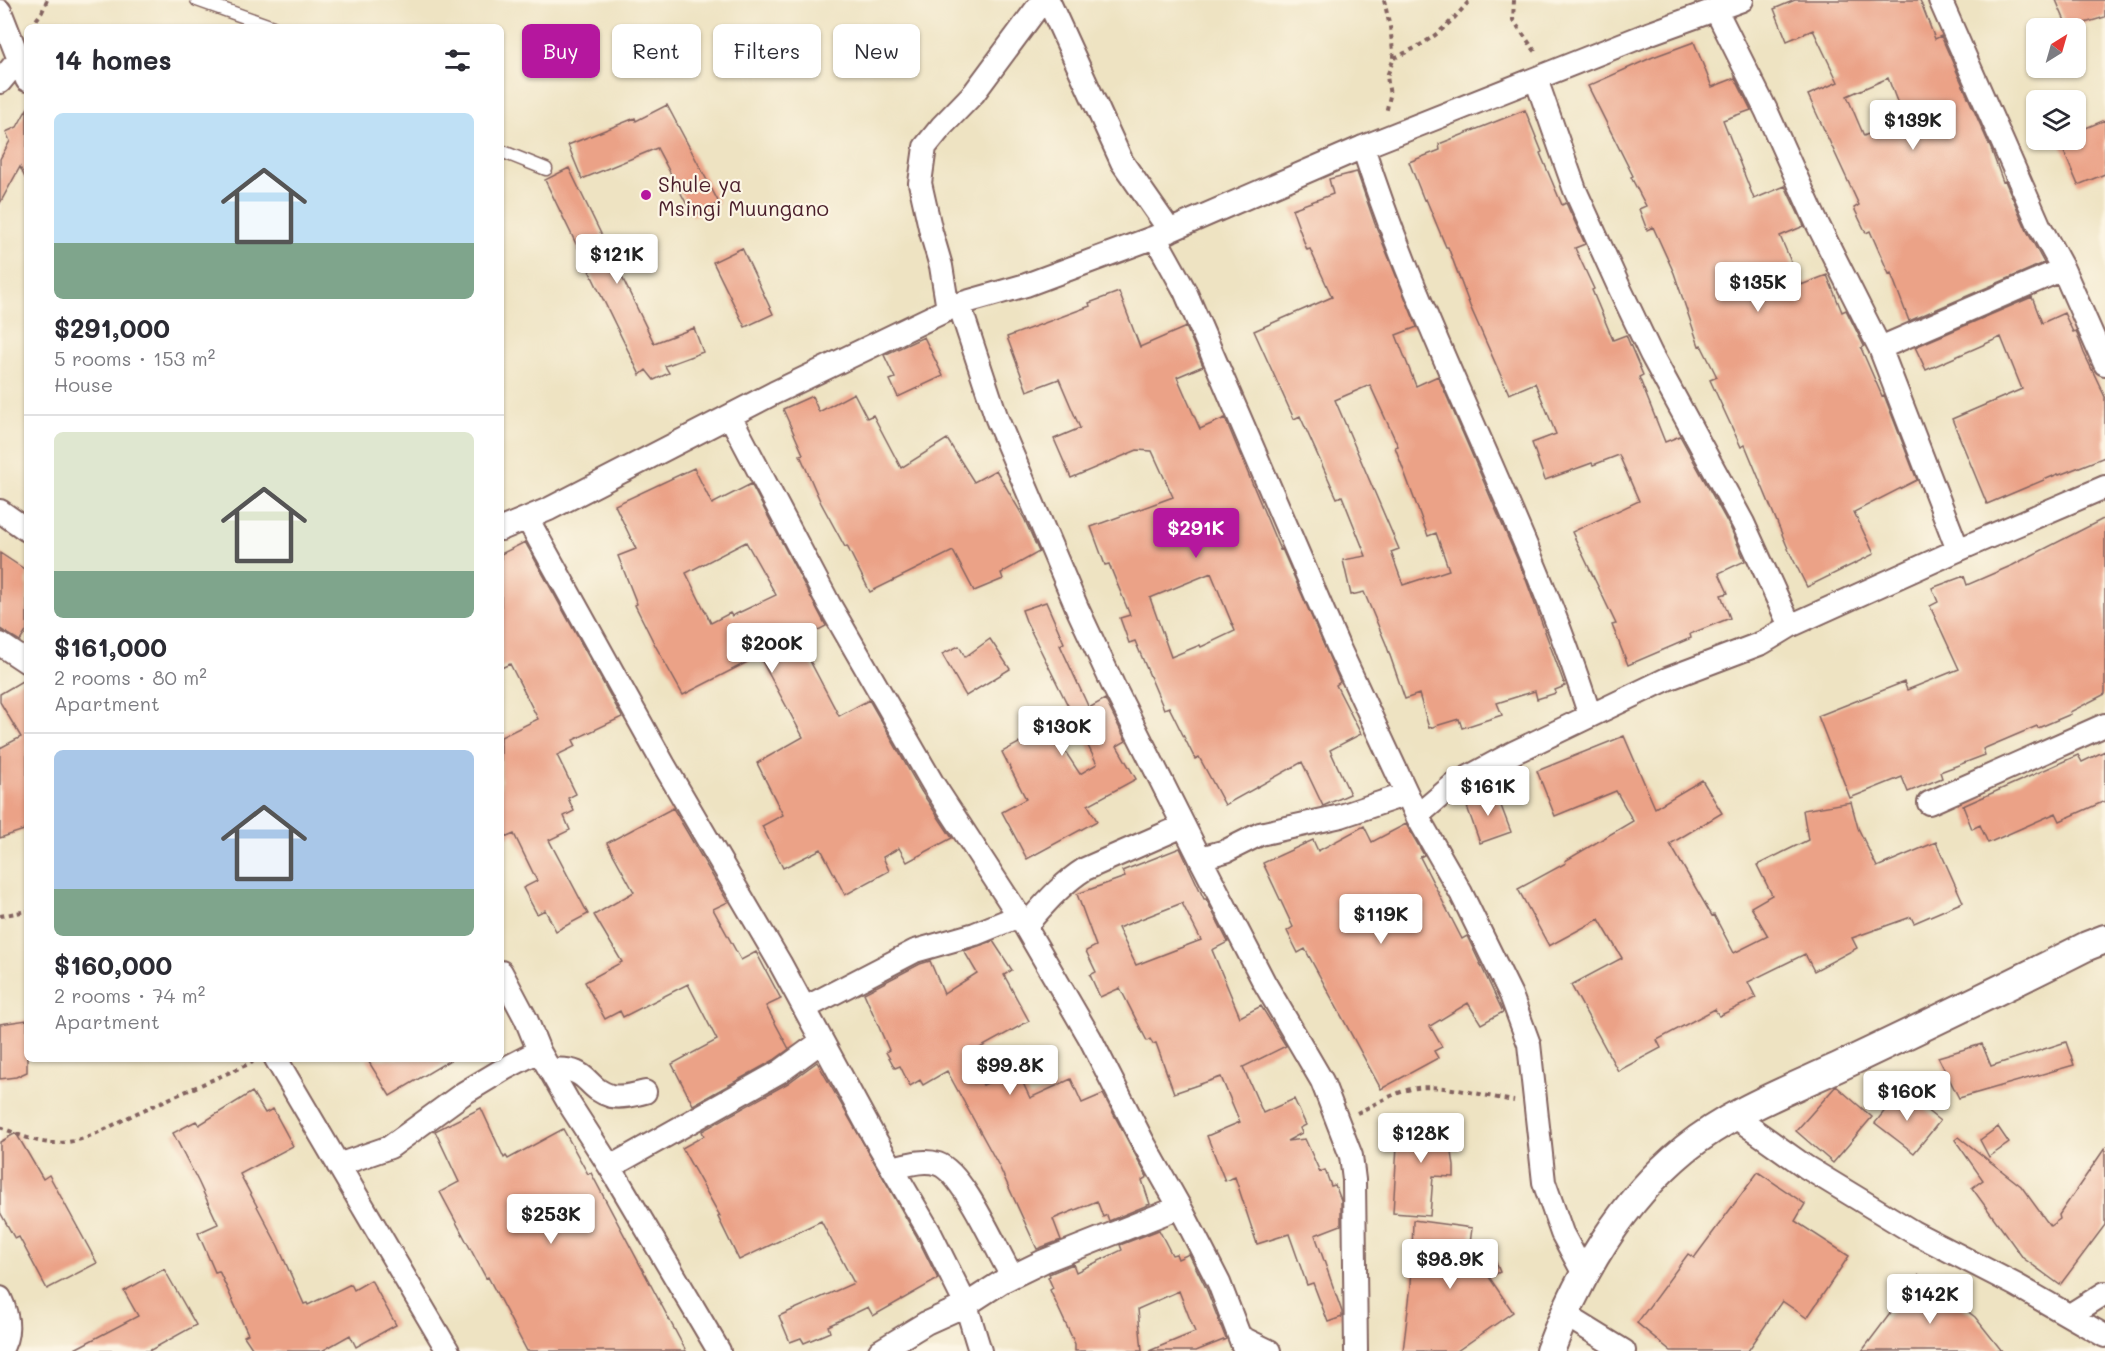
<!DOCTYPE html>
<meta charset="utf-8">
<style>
:root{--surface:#fff;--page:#f2f2f3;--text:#2b2b33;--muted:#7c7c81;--line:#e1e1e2;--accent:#b5179e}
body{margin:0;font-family:Mali,sans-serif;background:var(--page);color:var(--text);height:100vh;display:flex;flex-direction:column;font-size:22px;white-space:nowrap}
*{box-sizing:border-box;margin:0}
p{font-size:20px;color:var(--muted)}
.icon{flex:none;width:33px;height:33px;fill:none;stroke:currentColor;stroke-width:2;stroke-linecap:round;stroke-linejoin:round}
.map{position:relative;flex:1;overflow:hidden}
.panel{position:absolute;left:24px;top:24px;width:480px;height:1038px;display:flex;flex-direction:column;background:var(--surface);border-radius:9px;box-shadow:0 2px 4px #0004}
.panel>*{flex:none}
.hud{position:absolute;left:522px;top:24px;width:570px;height:54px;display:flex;gap:12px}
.needle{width:39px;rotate:37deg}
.tools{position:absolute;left:2026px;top:18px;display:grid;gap:12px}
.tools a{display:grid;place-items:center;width:60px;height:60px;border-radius:9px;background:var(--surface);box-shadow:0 2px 4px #0004;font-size:30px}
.price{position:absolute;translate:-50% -51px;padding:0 14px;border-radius:6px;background:#fff;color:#222;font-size:20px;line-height:39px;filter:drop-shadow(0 2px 3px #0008)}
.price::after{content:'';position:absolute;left:50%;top:36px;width:18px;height:14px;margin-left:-9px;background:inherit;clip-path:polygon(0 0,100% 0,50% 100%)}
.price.active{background:var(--accent);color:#fff}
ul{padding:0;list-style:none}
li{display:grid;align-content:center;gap:12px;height:318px;padding:0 30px}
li+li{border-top:2px solid var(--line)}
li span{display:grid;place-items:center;height:186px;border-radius:9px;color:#555}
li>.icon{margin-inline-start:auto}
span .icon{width:108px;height:108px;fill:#fffc;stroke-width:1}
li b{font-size:26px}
h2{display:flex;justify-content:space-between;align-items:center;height:72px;padding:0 30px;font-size:26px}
.pill{padding:0 21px;border-radius:9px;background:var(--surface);box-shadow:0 2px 4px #0004;font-size:21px;line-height:54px}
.pill.active{background:var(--accent);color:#fff}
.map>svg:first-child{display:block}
</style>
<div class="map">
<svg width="2105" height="1351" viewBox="0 0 2105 1351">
<rect width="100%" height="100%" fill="#fcf5e5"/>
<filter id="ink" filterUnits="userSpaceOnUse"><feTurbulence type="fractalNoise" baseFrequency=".0167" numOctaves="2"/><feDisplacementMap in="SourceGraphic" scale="12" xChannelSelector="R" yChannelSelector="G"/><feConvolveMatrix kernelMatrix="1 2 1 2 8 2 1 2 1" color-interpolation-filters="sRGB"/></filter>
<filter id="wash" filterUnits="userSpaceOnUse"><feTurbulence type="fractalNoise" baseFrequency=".008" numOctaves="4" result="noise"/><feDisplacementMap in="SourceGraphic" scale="24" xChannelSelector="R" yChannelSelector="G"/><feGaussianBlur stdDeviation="1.35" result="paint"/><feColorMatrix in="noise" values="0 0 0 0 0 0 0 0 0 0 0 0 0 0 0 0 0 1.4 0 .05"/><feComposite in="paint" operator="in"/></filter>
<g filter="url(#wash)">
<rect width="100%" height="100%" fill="#eee3c2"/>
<g id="blocks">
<path fill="#eba287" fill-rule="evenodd" d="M 1795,0 L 1920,0 L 1935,39 L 1941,36 L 1991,149 L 2003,182 L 2005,181 L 2027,231 L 2044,263 L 1909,321 L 1891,273 L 1889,274 L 1870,231 L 1866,233 L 1854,208 L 1859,205 L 1808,95 L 1838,82 L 1813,30 L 1787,41 L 1774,9 ZM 1888,78 L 1903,117 L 1864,136 L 1847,96 Z
M 2056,0 L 2105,0 L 2105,17 L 2068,28 Z
M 1694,42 L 1712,87 L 1735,78 L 1751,110 L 1723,120 L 1754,199 L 1785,186 L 1804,226 L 1780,236 L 1801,285 L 1827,275 L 1842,312 L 1846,310 L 1864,346 L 1861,348 L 1882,396 L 1884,395 L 1917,480 L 1854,512 L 1874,554 L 1807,587 L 1789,551 L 1745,445 L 1741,447 L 1710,380 L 1717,377 L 1701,345 L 1699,346 L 1674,273 L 1653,227 L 1647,230 L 1639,209 L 1646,206 L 1631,177 L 1633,176 L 1588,86 L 1653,57 Z
M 667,105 L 719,203 L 693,216 L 657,148 L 582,179 L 568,145 L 635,118 L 636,121 Z
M 27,109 L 27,182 L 20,167 L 0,203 L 0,159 L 10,141 L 6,132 L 17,127 Z
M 1525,110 L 1542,152 L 1540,153 L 1562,205 L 1566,203 L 1585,244 L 1575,248 L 1594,289 L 1592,290 L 1613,340 L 1626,335 L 1643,375 L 1639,377 L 1665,442 L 1680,436 L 1731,529 L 1745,561 L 1719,573 L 1728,593 L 1721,595 L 1730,618 L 1690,634 L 1691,638 L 1628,665 L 1612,625 L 1616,624 L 1572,532 L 1639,501 L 1619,455 L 1593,465 L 1592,463 L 1545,480 L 1532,443 L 1556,434 L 1546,409 L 1535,383 L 1509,394 L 1470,306 L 1448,247 L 1446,247 L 1426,199 L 1424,200 L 1409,162 L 1440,150 L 1439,144 Z
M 2105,120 L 2105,174 L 2078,185 L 2059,140 L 2076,140 L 2076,132 Z
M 569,168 L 654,343 L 694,328 L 703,352 L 665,366 L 669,373 L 654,380 L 646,370 L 640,375 L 545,180 Z
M 1357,172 L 1375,224 L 1417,327 L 1396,335 L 1416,386 L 1438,376 L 1525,577 L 1565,686 L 1555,690 L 1556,693 L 1537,699 L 1535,691 L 1497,703 L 1502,715 L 1462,728 L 1459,719 L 1429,728 L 1419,694 L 1405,699 L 1386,644 L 1364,592 L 1351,595 L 1343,560 L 1366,556 L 1342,496 L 1337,498 L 1300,416 L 1294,419 L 1254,331 L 1332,297 L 1310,249 L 1307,250 L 1292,209 L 1333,194 L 1329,179 ZM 1370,385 L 1398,446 L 1395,447 L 1428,536 L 1436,533 L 1449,570 L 1403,585 L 1391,552 L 1399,549 L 1335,400 Z
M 742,248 L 773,314 L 745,327 L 713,262 Z
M 1119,292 L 1140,347 L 1186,327 L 1203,366 L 1177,377 L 1200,429 L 1225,418 L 1280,550 L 1282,549 L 1340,682 L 1336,685 L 1361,734 L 1330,750 L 1350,794 L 1323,806 L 1302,762 L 1225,805 L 1199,757 L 1195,759 L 1169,707 L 1164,709 L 1135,641 L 1129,643 L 1120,618 L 1130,615 L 1109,564 L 1105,565 L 1091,527 L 1173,497 L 1152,451 L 1137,450 L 1071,478 L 1054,439 L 1080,428 L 1059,379 L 1027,391 L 1007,337 L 1090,306 L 1089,303 ZM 1211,573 L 1235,631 L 1201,647 L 1200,645 L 1171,657 L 1150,598 Z
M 2032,297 L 2042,323 L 2064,313 L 2073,332 L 2076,331 L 2084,353 L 2105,397 L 2105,457 L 2059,475 L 2058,474 L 1987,504 L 1952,419 L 2022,389 L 2001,337 L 1926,370 L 1915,347 Z
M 924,337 L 943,376 L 898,397 L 890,380 L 895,378 L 884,355 Z
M 854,393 L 867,418 L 873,415 L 901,468 L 947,439 L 974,482 L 996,470 L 1024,518 L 1039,552 L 1001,573 L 1003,579 L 974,591 L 953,551 L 870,592 L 847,546 L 845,547 L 821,503 L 800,455 L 803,454 L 783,409 L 812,396 L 819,412 Z
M 694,468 L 712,504 L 751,484 L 826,626 L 799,640 L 839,716 L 869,700 L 921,791 L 952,838 L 907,862 L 899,848 L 883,857 L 889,871 L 845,895 L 821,849 L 783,868 L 762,826 L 783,815 L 757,763 L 803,737 L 759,656 L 683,695 L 655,645 L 635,605 L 637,604 L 618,556 L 636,549 L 615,505 ZM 746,542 L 776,595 L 732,616 L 730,613 L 711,623 L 686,573 Z
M 2105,518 L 2105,694 L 2070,712 L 2071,714 L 2038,728 L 2037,726 L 1983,749 L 1985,755 L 1940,772 L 1942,778 L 1908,792 L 1902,777 L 1850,798 L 1818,716 L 1904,682 L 1907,690 L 1959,669 L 1930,606 L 1938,602 L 1932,588 L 1964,576 L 1967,585 L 2013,565 Z
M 525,542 L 622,717 L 573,740 L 576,746 L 557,755 L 576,794 L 568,798 L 574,811 L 564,816 L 570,830 L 549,840 L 588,914 L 556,931 L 545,910 L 537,914 L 523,888 L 537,881 L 514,834 L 507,837 L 501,825 L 501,737 L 538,719 L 510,664 L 501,668 L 501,554 Z
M 0,553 L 27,571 L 27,630 L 20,641 L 0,629 Z
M 1046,602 L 1064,643 L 1060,645 L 1089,708 L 1105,699 L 1126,741 L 1117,746 L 1136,779 L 1088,805 L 1097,821 L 1027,859 L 1002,812 L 1026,799 L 1002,752 L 1049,727 L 1080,774 L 1097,764 L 1026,621 L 1022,610 Z
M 990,639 L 1010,669 L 966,696 L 942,654 L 959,646 L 965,657 Z
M 27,678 L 27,829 L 0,838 L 0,748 L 21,737 L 0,702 L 0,694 Z
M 1624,736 L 1655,808 L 1702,780 L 1722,813 L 1670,844 L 1712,916 L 1714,915 L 1734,953 L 1768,936 L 1751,907 L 1772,895 L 1757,865 L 1808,840 L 1803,810 L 1851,802 L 1858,828 L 1877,867 L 1936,842 L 1963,902 L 1914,923 L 1911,917 L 1852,938 L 1857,948 L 1814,971 L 1805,954 L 1748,982 L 1756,998 L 1719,1016 L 1715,1009 L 1657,1040 L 1661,1048 L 1618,1071 L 1571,985 L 1622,958 L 1599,919 L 1549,946 L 1518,889 L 1566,863 L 1565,861 L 1633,821 L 1616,791 L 1555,816 L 1537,771 Z
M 2105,751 L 2105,801 L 2060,821 L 2056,813 L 1988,843 L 1980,825 L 1972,829 L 1963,806 L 2078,755 L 2082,762 Z
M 1495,790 L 1511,832 L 1480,843 L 1465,801 Z
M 673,808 L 728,902 L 713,909 L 741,960 L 756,952 L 781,999 L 766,1006 L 789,1049 L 774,1060 L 693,1105 L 672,1064 L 717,1040 L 688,984 L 623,1017 L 620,1011 L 605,1019 L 585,982 L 622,962 L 594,915 L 634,892 L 607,843 Z
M 1406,824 L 1424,855 L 1420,857 L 1462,939 L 1467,936 L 1468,938 L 1503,1012 L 1481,1024 L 1468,1003 L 1430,1026 L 1442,1047 L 1434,1051 L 1438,1058 L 1381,1089 L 1305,949 L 1298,953 L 1287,931 L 1293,927 L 1263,863 L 1313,840 L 1318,851 L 1364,826 L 1372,842 Z
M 1180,848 L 1204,899 L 1206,899 L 1228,942 L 1212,950 L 1240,1017 L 1261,1006 L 1286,1046 L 1243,1067 L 1263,1113 L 1294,1099 L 1306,1125 L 1300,1128 L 1302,1133 L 1287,1141 L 1305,1139 L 1320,1172 L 1325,1170 L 1331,1186 L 1335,1185 L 1341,1200 L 1341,1225 L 1315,1235 L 1342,1312 L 1342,1317 L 1328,1322 L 1313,1283 L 1307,1285 L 1289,1234 L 1257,1244 L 1235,1177 L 1225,1181 L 1207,1136 L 1240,1122 L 1221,1077 L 1174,1093 L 1156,1043 L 1153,1044 L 1150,1039 L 1147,1041 L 1120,988 L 1100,997 L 1090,975 L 1096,972 L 1086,951 L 1096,946 L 1077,894 L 1125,877 L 1122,871 ZM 1182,903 L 1201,940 L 1136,965 L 1118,928 Z
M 993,941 L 1012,970 L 1004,975 L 1029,1021 L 967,1055 L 983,1085 L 1017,1070 L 1030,1098 L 1071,1079 L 1082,1103 L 1103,1094 L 1147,1177 L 1142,1180 L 1150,1204 L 1109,1221 L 1107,1215 L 1103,1217 L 1097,1201 L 1053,1219 L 1061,1240 L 1037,1249 L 999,1166 L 947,1071 L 923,1085 L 920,1080 L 910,1086 L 900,1066 L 895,1068 L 886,1052 L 889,1050 L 864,993 L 920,964 L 930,961 L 944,994 L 977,973 L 964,951 Z
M 27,1020 L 27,1072 L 16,1077 L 0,1079 L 0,1024 Z
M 2066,1042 L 2074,1065 L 1959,1098 L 1938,1057 L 1982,1044 L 1991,1066 Z
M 367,1059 L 452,1059 L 390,1096 Z
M 817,1062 L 917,1237 L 938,1279 L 873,1316 L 868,1307 L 828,1326 L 830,1332 L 804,1343 L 801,1338 L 790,1342 L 779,1316 L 854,1283 L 821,1221 L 739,1260 L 718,1217 L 720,1216 L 682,1148 L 704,1136 L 702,1131 L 788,1083 Z
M 1836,1086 L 1872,1117 L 1833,1163 L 1796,1131 Z
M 1901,1090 L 1940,1121 L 1914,1153 L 1875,1123 Z
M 252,1092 L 265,1113 L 273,1109 L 293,1146 L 240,1174 L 278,1246 L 304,1304 L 307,1303 L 308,1305 L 351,1284 L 354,1290 L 371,1280 L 396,1325 L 356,1347 L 350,1335 L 322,1351 L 254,1351 L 244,1336 L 248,1334 L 219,1271 L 215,1272 L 198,1233 L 218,1224 L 198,1181 L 173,1133 L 196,1121 L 199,1125 Z
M 481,1108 L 504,1158 L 506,1156 L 508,1159 L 563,1129 L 588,1174 L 591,1173 L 686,1351 L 527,1351 L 488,1277 L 486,1278 L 440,1192 L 459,1182 L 435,1131 Z
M 1447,1118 L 1454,1166 L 1454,1177 L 1433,1176 L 1430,1216 L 1393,1213 L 1397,1146 L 1394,1125 Z
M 1998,1127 L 2009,1143 L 1989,1157 L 1980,1140 Z
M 16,1133 L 43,1179 L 49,1175 L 97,1263 L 47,1289 L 19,1237 L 15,1239 L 0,1212 L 0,1142 Z
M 1959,1137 L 2021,1186 L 2050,1226 L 2060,1219 L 2059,1215 L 2105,1148 L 2105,1225 L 2060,1285 L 2023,1258 L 1972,1188 L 1983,1180 L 1955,1140 Z
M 1758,1172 L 1805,1204 L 1795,1221 L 1849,1256 L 1807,1318 L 1782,1301 L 1748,1351 L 1671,1351 L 1637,1323 L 1688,1254 L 1694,1258 Z
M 1413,1220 L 1472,1228 L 1469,1252 L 1488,1243 L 1500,1272 L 1489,1277 L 1513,1312 L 1457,1351 L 1403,1351 L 1411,1285 Z
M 1159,1230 L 1172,1255 L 1176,1254 L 1178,1259 L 1189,1254 L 1206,1288 L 1226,1339 L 1196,1351 L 1149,1351 L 1195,1332 L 1179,1291 L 1138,1309 L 1142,1351 L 1075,1351 L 1075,1344 L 1050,1290 L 1053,1288 L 1048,1277 L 1050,1276 L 1049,1274 L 1073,1264 L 1076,1272 L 1122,1250 L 1120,1245 Z
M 164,1269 L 196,1325 L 149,1351 L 71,1351 L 138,1316 L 124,1291 Z
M 1919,1275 L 1975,1317 L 2002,1351 L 1862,1351 Z"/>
</g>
</g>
<g filter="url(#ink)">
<use href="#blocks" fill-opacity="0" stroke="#836460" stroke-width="1.5"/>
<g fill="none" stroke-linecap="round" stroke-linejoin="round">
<g stroke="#836460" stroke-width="15">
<path id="service" d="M 197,0 L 273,27
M 501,151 L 546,169"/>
</g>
<g stroke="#836460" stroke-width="26">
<path id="minor" d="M 1048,0 L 1122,162 L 1170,231
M 1940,0 L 2039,225 L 2063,269 L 2105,364
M 1716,10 L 1766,110 L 1816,221 L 1880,348 L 1958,550
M 0,11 L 27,80
M 1536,79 L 1575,190 L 1619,287 L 1651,354 L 1743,523 L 1790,626
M 0,82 L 19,59
M 1363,147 C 1425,342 1528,521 1590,716
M 1155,237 L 1185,291 L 1338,646 L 1407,794 L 1417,816 L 1461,893 L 1511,995 L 1529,1044 L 1544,1182 L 1562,1233 L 1584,1274
M 959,304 L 997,419 L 1078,610 L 1113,685 L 1200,858 L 1264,982 L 1322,1081 L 1351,1156 L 1354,1180 L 1356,1351
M 948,309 L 941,266 L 931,232 L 920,183 L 925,147 L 942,126 L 974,93 L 1043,0
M 1880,348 L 2063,269
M 730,416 L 829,604 L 933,784 L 1019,916 L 1090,1038 L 1143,1142 L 1183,1213 L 1219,1283 L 1245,1351
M 0,511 L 27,530
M 527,518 L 664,765 L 780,963 L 874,1137 L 929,1231 L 966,1305 L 980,1351
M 501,529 L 549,509 L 774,393 L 959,304 L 1026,285 L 1155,237 L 1363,147 L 1648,34 L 1742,0
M 0,644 L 27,662
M 1929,803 L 2105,725
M 1417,816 L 1452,786 L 1513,753 L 1667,679 L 1762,643 L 1790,626 L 1958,550 L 2105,487
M 1200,858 L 1226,851 L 1260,834 L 1341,816 L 1407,794
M 1025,926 C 1044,905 1061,884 1085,869 L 1183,826
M 501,972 L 526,1019 L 539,1051 L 570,1105 L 610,1167 L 719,1351
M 805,1008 L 915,951 L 975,934 L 1019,916
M 276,1059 L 448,1351
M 551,1070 C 591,1066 583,1088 611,1096 C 622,1098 634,1095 645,1092
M 1734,1116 L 1806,1167 L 1913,1232 L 2016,1285 L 2105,1336
M 338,1165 L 390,1147 L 464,1093 L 504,1069 L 539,1051
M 610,1167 L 781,1071 L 822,1041
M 892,1168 C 906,1165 923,1159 938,1164 C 964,1173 997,1252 1012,1276
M 0,1298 C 8,1315 11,1334 0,1351
M 1564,1314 L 1624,1351
M 2070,1315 L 2105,1293
M 1240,1337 L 1269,1351
M 880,1351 L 926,1323 L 966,1305 L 1003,1281 L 1044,1261 L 1180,1207"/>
</g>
<g stroke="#836460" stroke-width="32">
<path id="tertiary" d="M 1550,1351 C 1578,1275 1622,1201 1685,1149 C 1733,1110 1794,1088 1849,1062 C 1929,1024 2008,986 2087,946 L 2105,939"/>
</g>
<path stroke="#836460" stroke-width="4" stroke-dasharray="4.5 4.5" stroke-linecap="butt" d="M 1384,0 L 1390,27 L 1394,58 L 1387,76 L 1390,96 L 1386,113
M 1514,0 L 1513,20 L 1537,54
M 31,27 L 42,12 L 47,0
M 1394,58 C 1430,42 1445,30 1470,0
M 0,916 L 27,911
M 1357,1113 C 1372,1106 1388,1096 1404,1091 C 1435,1080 1482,1096 1514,1101
M 0,1127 C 17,1134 38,1144 57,1143 C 88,1142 113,1124 139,1112 C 177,1095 215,1079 253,1062"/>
<use href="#service" stroke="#fff" stroke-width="12"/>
<use href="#minor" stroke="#fff" stroke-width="22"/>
<use href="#tertiary" stroke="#fff" stroke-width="28"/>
</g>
</g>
<circle fill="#b5179e" stroke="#fcf5e5" stroke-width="2" cx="646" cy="195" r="6"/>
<g text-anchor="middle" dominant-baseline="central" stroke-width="4.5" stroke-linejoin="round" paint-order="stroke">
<g font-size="21" fill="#4a1f2b" stroke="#fcf5e5" text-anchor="start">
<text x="658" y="183">Shule ya<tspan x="658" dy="24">Msingi Muungano</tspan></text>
</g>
</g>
</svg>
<div class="tools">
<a><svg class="needle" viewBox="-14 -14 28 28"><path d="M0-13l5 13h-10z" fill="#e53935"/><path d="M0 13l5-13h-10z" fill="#7c7c81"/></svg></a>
<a><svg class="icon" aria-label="layers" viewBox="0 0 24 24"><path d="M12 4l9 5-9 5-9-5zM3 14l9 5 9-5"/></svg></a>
</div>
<b class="price" style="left:1913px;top:151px">$139K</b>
<b class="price" style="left:617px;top:285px">$121K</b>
<b class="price" style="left:1758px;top:313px">$135K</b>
<b class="price active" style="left:1196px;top:559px">$291K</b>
<b class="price" style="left:772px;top:674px">$200K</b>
<b class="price" style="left:1062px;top:757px">$130K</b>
<b class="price" style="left:1488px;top:817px">$161K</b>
<b class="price" style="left:1381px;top:945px">$119K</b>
<b class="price" style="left:1010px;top:1096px">$99.8K</b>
<b class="price" style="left:1907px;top:1122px">$160K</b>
<b class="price" style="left:1421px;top:1164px">$128K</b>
<b class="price" style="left:551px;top:1245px">$253K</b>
<b class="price" style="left:1450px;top:1290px">$98.9K</b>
<b class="price" style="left:1930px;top:1325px">$142K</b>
<div class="hud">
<a class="pill active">Buy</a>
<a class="pill">Rent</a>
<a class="pill">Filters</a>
<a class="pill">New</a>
</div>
<section class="panel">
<h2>14 homes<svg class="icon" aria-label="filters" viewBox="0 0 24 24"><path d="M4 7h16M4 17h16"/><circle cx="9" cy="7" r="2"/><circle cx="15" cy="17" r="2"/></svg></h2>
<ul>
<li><span style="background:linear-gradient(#bfe0f5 70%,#7fa58c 0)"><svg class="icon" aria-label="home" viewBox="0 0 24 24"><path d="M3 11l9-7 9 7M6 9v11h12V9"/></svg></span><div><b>$291,000</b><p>5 rooms · 153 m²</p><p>House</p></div></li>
<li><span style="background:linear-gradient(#dfe7d0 75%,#7fa58c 0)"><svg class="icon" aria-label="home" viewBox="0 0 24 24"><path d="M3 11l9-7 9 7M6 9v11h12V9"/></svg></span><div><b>$161,000</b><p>2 rooms · 80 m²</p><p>Apartment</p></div></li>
<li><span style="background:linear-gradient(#a9c7e8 75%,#7fa58c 0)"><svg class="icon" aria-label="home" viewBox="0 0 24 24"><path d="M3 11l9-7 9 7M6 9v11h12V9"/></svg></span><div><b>$160,000</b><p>2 rooms · 74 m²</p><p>Apartment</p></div></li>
</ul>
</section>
</div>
